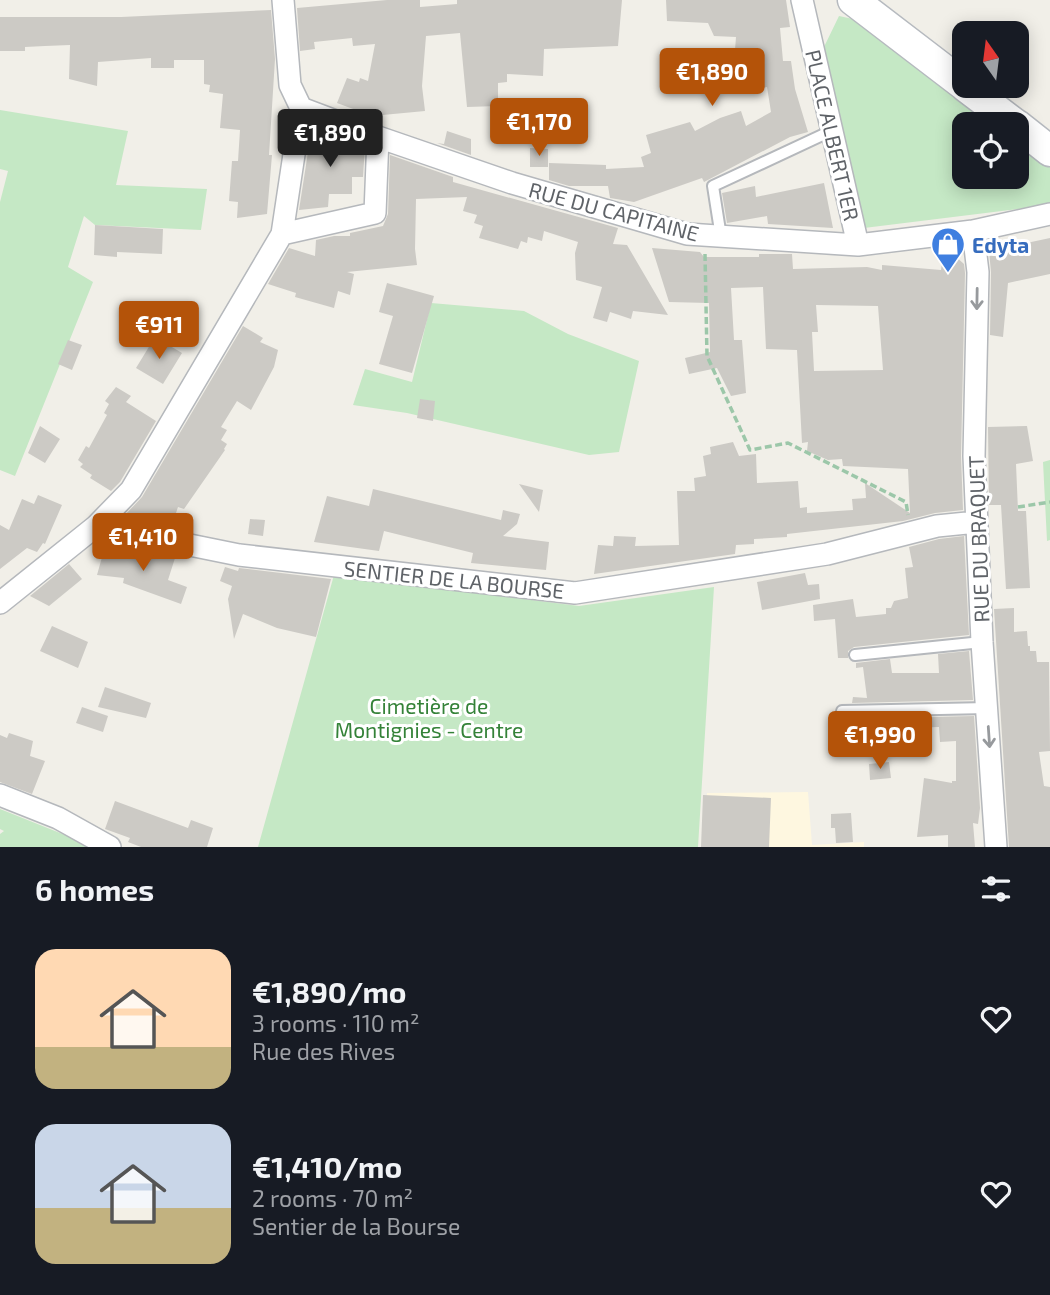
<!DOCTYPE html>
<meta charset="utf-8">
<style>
:root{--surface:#171b24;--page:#242831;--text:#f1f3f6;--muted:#9ea1a6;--accent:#b45309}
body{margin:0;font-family:"Exo 2",sans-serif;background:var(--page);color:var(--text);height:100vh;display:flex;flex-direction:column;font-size:26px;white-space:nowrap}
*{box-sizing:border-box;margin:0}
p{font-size:23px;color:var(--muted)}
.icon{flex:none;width:38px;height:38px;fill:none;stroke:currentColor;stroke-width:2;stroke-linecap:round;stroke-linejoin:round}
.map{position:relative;height:847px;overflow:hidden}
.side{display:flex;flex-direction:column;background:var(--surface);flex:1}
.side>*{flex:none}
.needle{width:46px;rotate:346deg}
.fabs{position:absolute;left:952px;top:21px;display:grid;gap:14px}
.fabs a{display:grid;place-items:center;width:77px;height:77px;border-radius:14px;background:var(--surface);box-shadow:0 4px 18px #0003;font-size:35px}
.price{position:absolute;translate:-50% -60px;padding:0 16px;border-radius:7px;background:var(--accent);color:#fff;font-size:23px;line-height:46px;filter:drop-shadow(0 2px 4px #0008)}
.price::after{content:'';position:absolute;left:50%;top:42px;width:21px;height:16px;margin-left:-10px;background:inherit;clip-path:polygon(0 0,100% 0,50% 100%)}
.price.selected{background:#222;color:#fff}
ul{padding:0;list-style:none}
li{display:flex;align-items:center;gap:21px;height:175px;padding:0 35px}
li span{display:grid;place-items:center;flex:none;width:196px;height:140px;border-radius:21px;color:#555}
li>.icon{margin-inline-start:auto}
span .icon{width:84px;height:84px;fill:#fffc;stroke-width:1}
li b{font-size:30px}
h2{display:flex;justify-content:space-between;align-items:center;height:84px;padding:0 35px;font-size:30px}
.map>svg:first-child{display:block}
</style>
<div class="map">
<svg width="1050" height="847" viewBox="0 0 1050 847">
<rect width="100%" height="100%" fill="#f1efe8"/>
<path fill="#fef7e0" d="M 808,792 L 812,845 L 864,842 L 864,847 L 703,847 L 707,793 Z"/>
<path fill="#c5e8c5" d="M 839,16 L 867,22 L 996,124 L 964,124 L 964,177 L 1017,177 L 1017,141 L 1050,167 L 1050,205 L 864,228 L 823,49 Z
M 0,110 L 128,131 L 116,185 L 207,189 L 201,230 L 95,225 L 84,216 L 68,267 L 93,282 L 15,476 L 0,470 L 0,202 L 8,171 L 0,169 Z
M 431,303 L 524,311 L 568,334 L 639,361 L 619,452 L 589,455 L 407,413 L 353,405 L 365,369 L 412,382 Z
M 1050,460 L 1050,540 L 1047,541 L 1043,462 Z
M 334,575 L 579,606 L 714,587 L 698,847 L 258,847 Z
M 0,809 L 95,847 L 0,847 L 0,834 L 4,831 L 0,829 Z"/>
<path fill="#cccac5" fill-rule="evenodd" d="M 387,0 L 420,0 L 420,7 L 457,4 L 457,0 L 622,0 L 618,46 L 544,49 L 543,76 L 507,74 L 507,82 L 498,83 L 498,106 L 467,107 L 460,33 L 426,36 L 422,86 L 425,111 L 372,116 L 337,103 L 347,78 L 359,82 L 360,78 L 368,81 L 375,44 L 353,46 L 352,38 L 314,42 L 315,49 L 300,51 L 297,8 Z
M 666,0 L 786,0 L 790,27 L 780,28 L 783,61 L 791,61 L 795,89 L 808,132 L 790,137 L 704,182 L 702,178 L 634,202 L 610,198 L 608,186 L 569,186 L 549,180 L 549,163 L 606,165 L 606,169 L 644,167 L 641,157 L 651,153 L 646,135 L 690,122 L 695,131 L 720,118 L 741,111 L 746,126 L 771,112 L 767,87 L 752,90 L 748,73 L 733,76 L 736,37 L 714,36 L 708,23 L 667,21 Z
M 271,10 L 275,59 L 269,155 L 272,155 L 267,214 L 237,218 L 238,202 L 229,201 L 232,161 L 238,161 L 240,130 L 220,128 L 223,94 L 209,92 L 210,85 L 204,84 L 204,60 L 174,60 L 174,68 L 151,68 L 151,58 L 98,62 L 97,86 L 69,79 L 70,45 L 45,46 L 25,47 L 25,51 L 0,51 L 0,17 L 121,17 Z
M 447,131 L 471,139 L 471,155 L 437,143 L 444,144 Z
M 311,133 L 335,135 L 365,146 L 363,177 L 352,177 L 352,194 L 329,194 L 328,207 L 299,210 Z
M 530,148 L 548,149 L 548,167 L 530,167 Z
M 390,155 L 453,177 L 453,182 L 618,228 L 613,244 L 627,245 L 668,315 L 633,311 L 631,319 L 610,312 L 607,322 L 593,318 L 602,287 L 576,280 L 575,253 L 578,242 L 544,231 L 542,241 L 528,237 L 527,243 L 521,241 L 518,249 L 479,238 L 483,226 L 474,223 L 477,215 L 463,211 L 467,197 L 416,199 L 415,249 L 417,265 L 347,272 L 354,274 L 350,295 L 338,291 L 334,308 L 295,297 L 296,293 L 268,284 L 289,248 L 315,256 L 316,240 L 334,236 L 350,236 L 350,233 L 383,226 L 388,214 Z
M 824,183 L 833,228 L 768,224 L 767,216 L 727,223 L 722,193 L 755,186 L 756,197 Z
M 95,225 L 163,229 L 162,254 L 117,252 L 117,257 L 94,255 Z
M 1050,238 L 1050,274 L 1008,283 L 1003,337 L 990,335 L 991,272 L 989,251 Z
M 652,248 L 700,252 L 704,257 L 759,257 L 759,254 L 792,254 L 793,269 L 867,267 L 882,270 L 882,265 L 941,270 L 943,257 L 955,256 L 964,264 L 965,273 L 961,456 L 963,510 L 935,513 L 903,521 L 787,534 L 787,537 L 754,539 L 754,544 L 736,545 L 735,554 L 594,574 L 598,545 L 613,546 L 614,536 L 636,537 L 635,546 L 679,545 L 677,491 L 695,491 L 694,478 L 706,476 L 703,456 L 711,454 L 710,447 L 733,442 L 739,456 L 756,454 L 757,483 L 798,481 L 800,508 L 807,507 L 807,513 L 853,510 L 852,499 L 866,498 L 865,483 L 910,513 L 908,469 L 843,466 L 842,459 L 828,460 L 807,451 L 808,442 L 802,443 L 797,350 L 766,349 L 763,287 L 731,288 L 734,340 L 742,340 L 746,393 L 731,396 L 717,368 L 689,374 L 685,358 L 710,352 L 709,303 L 669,302 ZM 816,305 L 878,306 L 883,370 L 814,371 L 812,332 L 818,332 Z
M 387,283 L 434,296 L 412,373 L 379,364 L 393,316 L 379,312 Z
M 243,326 L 263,338 L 260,342 L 278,350 L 274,367 L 251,410 L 237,401 L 221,427 L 227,430 L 221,440 L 227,444 L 224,449 L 225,450 L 184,509 L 178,507 L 171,528 L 146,515 L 142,522 L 128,519 L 125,515 L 142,497 Z
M 155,337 L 182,353 L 163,384 L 136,368 Z
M 68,340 L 82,345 L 72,370 L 58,364 Z
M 116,387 L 131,396 L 126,402 L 156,421 L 120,482 L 111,491 L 90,478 L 92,475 L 80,467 L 83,464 L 78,460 L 86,446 L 89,448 L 107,415 L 104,413 L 109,404 L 105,401 Z
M 420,399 L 435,401 L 433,421 L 417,418 Z
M 40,426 L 60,439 L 45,463 L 28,453 Z
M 1027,426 L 1033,461 L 1016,464 L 1018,511 L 1026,511 L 1030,588 L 1006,589 L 1001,505 L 989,505 L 988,427 Z
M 519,484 L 543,490 L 539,512 Z
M 373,489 L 501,520 L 503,510 L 520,514 L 517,524 L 503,536 L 549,542 L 546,570 L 471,563 L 473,553 L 384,531 L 379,551 L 314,542 L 327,496 L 369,506 Z
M 38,495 L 62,505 L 45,544 L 43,543 L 37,552 L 27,548 L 0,569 L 0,525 L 9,530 L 22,499 L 34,504 Z
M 250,519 L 265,520 L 263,536 L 248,534 Z
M 964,536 L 969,635 L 854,647 L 848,651 L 848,658 L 838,658 L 835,619 L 814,621 L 813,605 L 853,599 L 856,617 L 886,614 L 886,608 L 891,608 L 894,601 L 908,598 L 905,568 L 913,567 L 909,547 L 939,539 Z
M 104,550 L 175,558 L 168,580 L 187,587 L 181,604 L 123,583 L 124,578 L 97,575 Z
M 69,564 L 82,579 L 49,606 L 30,596 Z
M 225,567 L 238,571 L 239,568 L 331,579 L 316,637 L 277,628 L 243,614 L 234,639 L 228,599 L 232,586 L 220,581 Z
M 805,573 L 808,585 L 819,584 L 820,599 L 762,610 L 757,582 Z
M 1014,608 L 1014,632 L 1027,631 L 1028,646 L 1030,646 L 1030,651 L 1036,651 L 1037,662 L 1049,662 L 1050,751 L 1039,752 L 1044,786 L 1050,787 L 1050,847 L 1009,847 L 994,609 Z
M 52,626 L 88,642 L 78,668 L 40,651 Z
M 969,651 L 973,700 L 852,703 L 853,697 L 867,698 L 863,667 L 856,668 L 856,663 L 890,659 L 892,673 L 939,673 L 938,654 Z
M 105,687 L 151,703 L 146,718 L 98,707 Z
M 82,707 L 108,716 L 103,732 L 76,723 Z
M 835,715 L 842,719 L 974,716 L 980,808 L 978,824 L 973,823 L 975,847 L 948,847 L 948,835 L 917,837 L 924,778 L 952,783 L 952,781 L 956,781 L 956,741 L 940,742 L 939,727 L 835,730 Z
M 9,733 L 33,741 L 30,756 L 45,761 L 32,794 L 0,782 L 0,735 L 7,738 Z
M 889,762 L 891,778 L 870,780 L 869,764 Z
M 703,795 L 771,798 L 769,847 L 701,847 Z
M 115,801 L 188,828 L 191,820 L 213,828 L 207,847 L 141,847 L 128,842 L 130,838 L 105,829 Z
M 851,813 L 853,842 L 836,843 L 835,828 L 831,828 L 831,814 Z"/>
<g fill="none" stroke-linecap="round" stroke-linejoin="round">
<g stroke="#b5b8bc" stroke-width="14">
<path id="service" d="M 721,237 L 713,186 L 831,131
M 855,655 L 982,642
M 842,711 L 988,708"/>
</g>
<g stroke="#b5b8bc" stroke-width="24">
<path id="minor" d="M 283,0 L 290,85 L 301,108 L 378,137 L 512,183 L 687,234 L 858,245 L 973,231 L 1050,214
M 802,0 L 858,245
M 973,231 L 978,272 L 974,456 L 982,642 L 996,847
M 282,234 L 375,213 L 378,137
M 96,526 L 239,555 L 575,593 L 827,554 L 937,526 L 977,522
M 0,603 L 96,526 L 131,490 L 282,234 L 301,108
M 0,795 L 58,818 L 110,847"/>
</g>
<g stroke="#b6babf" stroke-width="33">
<path id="secondary" d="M 853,0 L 964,85
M 965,86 L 1015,124
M 1017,125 L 1050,151"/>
</g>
<path stroke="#9cc7a9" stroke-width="3.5" stroke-dasharray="7 3.5" stroke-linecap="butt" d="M 705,254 L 707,356 L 750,450 L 788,443 L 906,502 L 908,515
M 1018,507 L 1050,502"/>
<use href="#service" stroke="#fff" stroke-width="10"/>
<use href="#minor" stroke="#fff" stroke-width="21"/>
<use href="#secondary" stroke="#fff" stroke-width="30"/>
</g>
<defs><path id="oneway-shaft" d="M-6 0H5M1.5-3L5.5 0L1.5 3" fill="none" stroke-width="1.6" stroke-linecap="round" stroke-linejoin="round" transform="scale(1.75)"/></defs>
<g stroke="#979a9d">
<use href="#oneway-shaft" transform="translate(977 299) rotate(91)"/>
<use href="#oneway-shaft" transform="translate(989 737) rotate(86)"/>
</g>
<defs>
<g id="shop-pin" transform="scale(1.75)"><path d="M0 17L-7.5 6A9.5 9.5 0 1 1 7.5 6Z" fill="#3f7fe0" stroke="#fff"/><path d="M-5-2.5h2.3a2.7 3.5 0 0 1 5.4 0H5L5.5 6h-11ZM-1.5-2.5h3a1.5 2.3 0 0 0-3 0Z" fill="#fff"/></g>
</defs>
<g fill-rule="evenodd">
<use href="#shop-pin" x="948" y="244"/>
</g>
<g text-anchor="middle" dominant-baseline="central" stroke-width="6" stroke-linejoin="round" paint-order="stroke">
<g font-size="21" fill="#5f6368" stroke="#fff">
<text transform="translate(833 135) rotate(77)">PLACE ALBERT 1ER</text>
<text transform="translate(614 211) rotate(15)">RUE DU CAPITAINE</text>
<text transform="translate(978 539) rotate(-92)">RUE DU BRAQUET</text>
<text transform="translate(454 579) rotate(6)">SENTIER DE LA BOURSE</text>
</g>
<g font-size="21" font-weight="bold" fill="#366cbe" stroke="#fff" text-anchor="start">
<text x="972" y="244">Edyta</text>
</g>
<g font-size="21" fill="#348238" stroke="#fff">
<text x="429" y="705">Cimetière de<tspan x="429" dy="24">Montignies - Centre</tspan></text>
</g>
</g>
</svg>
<div class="fabs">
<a><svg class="needle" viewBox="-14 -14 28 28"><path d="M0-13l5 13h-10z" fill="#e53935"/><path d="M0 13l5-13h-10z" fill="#9ea1a6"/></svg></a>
<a><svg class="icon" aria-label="locate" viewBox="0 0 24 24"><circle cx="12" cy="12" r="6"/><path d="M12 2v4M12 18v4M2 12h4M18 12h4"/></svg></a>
</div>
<b class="price" style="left:712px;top:108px">€1,890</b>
<b class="price" style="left:539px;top:158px">€1,170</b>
<b class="price selected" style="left:330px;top:169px">€1,890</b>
<b class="price" style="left:159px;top:361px">€911</b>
<b class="price" style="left:143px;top:573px">€1,410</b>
<b class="price" style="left:880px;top:771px">€1,990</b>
</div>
<section class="side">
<h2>6 homes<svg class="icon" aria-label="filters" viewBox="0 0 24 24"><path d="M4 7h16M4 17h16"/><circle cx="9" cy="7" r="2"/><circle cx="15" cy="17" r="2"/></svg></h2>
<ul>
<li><span style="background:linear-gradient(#ffd9b3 70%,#c2b280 0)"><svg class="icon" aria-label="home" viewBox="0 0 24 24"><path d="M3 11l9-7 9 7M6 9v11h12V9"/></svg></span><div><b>€1,890/mo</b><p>3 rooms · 110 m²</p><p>Rue des Rives</p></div><svg class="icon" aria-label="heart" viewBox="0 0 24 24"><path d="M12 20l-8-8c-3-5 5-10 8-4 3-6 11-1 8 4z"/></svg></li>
<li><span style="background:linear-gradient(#c9d6e8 60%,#c2b280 0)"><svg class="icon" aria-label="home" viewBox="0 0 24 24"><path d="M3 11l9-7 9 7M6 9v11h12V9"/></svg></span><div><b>€1,410/mo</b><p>2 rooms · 70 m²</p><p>Sentier de la Bourse</p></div><svg class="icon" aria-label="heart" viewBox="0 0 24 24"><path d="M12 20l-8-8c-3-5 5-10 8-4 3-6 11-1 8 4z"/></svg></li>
</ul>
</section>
